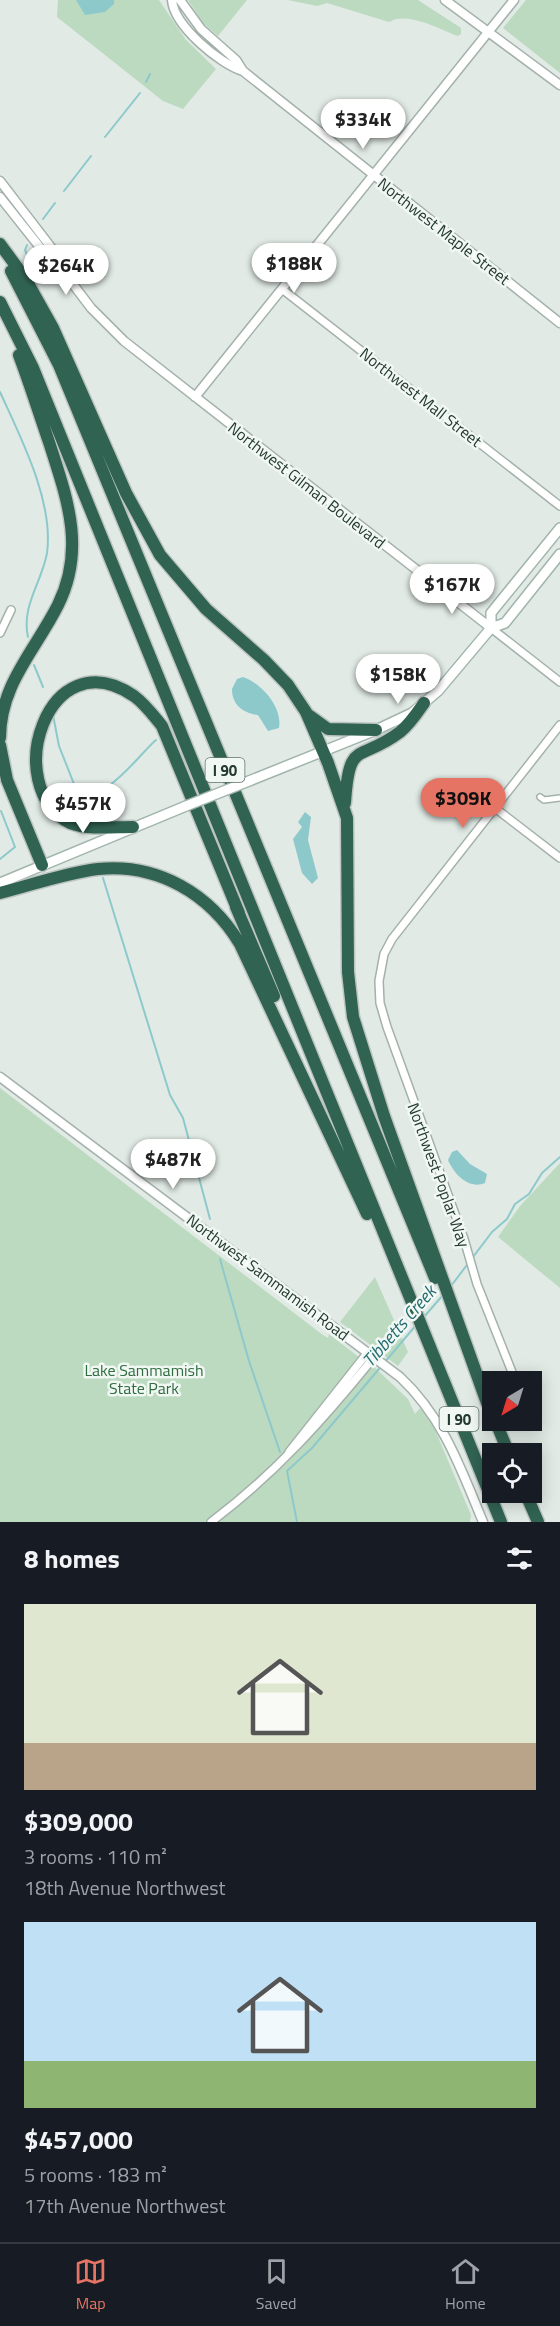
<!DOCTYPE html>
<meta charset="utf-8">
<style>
:root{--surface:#171b24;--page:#242831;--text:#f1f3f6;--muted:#9ea1a6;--line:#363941;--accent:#e67464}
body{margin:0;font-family:"Titillium Web",sans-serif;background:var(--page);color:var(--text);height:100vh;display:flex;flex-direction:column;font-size:22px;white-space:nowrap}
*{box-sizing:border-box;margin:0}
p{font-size:20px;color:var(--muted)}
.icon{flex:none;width:33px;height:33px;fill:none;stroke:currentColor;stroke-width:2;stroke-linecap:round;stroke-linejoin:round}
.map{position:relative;height:1522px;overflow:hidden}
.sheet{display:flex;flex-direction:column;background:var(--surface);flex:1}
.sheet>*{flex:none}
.needle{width:39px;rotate:218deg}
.tools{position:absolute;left:482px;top:1371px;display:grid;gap:12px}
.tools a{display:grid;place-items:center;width:60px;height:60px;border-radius:0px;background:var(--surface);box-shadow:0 3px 15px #0003;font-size:30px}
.price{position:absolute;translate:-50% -51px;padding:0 14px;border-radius:21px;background:#fff;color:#222;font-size:20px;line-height:39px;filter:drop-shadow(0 2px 3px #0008)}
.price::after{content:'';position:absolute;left:50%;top:36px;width:18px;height:14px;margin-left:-9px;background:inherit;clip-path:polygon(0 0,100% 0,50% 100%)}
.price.on{background:var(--accent);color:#111}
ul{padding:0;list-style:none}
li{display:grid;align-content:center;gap:12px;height:318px;padding:0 24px}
li span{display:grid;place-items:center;height:186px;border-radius:0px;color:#555}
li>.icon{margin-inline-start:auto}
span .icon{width:108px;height:108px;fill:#fffc;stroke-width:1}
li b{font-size:26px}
h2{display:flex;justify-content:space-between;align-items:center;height:72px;padding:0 24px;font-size:26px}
.tab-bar{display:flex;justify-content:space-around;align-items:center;height:84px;border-top:2px solid var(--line);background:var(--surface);font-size:16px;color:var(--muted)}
.tab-bar a{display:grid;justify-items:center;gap:3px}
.tab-bar .on{color:var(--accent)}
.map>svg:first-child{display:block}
</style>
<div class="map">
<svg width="560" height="1522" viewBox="0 0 560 1522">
<rect width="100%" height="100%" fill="#e1eae5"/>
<path fill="#bcdac0" d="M 58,0 L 159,0 L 186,40 L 216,69 L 183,109 L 163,101 L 57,17 Z
M 188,0 L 247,0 L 218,36 L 203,23 Z
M 288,0 L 418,0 L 461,28 L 461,34 L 458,36 C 438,29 408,11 389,22 L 327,3 L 317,6 Z
M 526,0 L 560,0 L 560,73 L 503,28 Z
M 0,1088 L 323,1335 L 328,1338 L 329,1334 L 360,1358 L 369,1362 L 408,1399 L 415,1414 L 420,1408 L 430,1418 L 471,1515 L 470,1522 L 0,1522 Z
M 560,1163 L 560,1288 L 498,1237 L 520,1206 Z
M 375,1277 L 408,1352 L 398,1366 L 340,1322 Z"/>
<path fill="#8dc9cb" d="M 76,0 L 114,0 L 114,4 L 105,12 L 85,15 Z
M 243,677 C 261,683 283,707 279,728 L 268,731 L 258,715 C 243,713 232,705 232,689 L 237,679 Z
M 305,812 L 311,817 L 308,840 L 318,878 L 312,884 L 302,873 L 293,839 L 302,827 L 298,822 Z
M 457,1150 L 470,1164 L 487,1174 L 485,1183 C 469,1190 454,1174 448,1160 L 452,1152 Z"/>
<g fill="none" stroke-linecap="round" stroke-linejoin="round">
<path stroke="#8dc9cb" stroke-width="2" d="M 146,82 L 150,74
M 105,137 L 140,93
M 64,191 L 91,156
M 43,219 L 55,203
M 27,245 L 25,250 L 33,268
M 0,392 C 21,438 54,502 47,553 C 42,582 21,606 28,637
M 34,665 L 43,687
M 53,715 L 59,746 L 76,789 C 100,811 140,753 156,740
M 62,802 L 76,789
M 0,859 L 15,847 L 1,811
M 103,878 L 170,1095 L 183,1118 L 210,1219
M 220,1259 L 249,1361 L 280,1452
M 451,1286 L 492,1232 L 507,1219 L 515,1204 L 529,1194 L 542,1173 L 560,1157
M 423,1318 L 443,1295
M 297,1522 L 287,1471 L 312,1448 L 417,1324"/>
<g stroke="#a4b1ab" stroke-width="8">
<path id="pedestrian" d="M 540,797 L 544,800 L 560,798"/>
</g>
<g stroke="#a4b1ab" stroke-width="10">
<path id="minor" d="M 282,289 L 560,506
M 491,628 L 560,682
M 0,633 L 11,610
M 495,808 L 560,858
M 516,1382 L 477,1284 L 464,1239 L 387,1027 L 380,1003 L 379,981 L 384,954 L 392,939 L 560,725
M 531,1416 L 536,1419
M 289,1452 L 368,1352
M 211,1522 C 275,1474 324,1419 374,1357"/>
</g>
<g stroke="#a4b1ab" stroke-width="11">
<path id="tertiary" d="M 172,0 C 174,26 220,64 243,71
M 180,0 L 201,29 L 236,60 L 243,71 L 560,323
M 445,0 L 560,85
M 0,181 L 60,259 L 66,275 L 91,308 L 124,341 L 491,628
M 0,197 L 54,265 L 66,274
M 195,397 L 514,0
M 0,1077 L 400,1377 C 443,1417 461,1469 483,1522"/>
</g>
<g stroke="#a1b5ac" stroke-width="12">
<path id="secondary" d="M 491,628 L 491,613 L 560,528
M 249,781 L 376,730 L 412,713 L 438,691 L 491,628 L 505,623 L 560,554
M 0,883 L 186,806"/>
</g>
<g stroke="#bdc4c1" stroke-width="15">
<path id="motorway" d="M 0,244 L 25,278 L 53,328 L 126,493 L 160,555 L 206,609 L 264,660 L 288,685 L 306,712 L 328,763 L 347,818 L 348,972 L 353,1017 L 384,1116 L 487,1403
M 11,271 L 59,365 L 435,1278
M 0,302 L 33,368 L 501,1522
M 310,716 L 328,729 L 376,730
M 0,738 C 0,684 35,651 58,605 C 86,549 67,498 49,442 C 39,413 30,384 19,355
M 0,745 L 7,780 L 42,865
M 345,803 C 349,738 359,763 400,732 C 410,724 417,713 424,703
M 133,827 C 113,827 89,830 70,823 C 0,787 47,637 134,696 C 145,704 153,715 162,726 L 239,913
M 0,893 C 32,885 65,873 98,869 C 158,863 210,894 240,944 L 367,1214
M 236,907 L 274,996
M 495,1420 L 509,1454
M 525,1492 L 538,1522"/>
</g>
<use href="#pedestrian" stroke="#fff" stroke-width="5"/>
<use href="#minor" stroke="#fff" stroke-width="7"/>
<use href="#tertiary" stroke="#fff" stroke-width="8"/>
<use href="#secondary" stroke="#fff" stroke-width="9"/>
<use href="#motorway" stroke="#316353" stroke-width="12"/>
<g stroke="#a1b5ac" stroke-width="12" stroke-linecap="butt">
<path id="secondary-bridge" d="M 186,806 L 249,781"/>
</g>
<use href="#secondary-bridge" stroke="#fff" stroke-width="9"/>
</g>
<g text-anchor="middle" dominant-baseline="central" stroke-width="5" stroke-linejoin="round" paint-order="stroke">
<g fill="#f1f7f3" stroke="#61726b" stroke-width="1.5">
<rect x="205.5" y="758" width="39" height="24" rx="4.5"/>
<rect x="439.5" y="1407" width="39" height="24" rx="4.5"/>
</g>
<g font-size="15" font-weight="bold" fill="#233931">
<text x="225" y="770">I 90</text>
<text x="459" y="1419">I 90</text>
</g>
<g font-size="16" fill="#233931" stroke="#f1f7f3">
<text transform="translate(444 231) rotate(38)">Northwest Maple Street</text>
<text transform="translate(421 397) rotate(38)">Northwest Mall Street</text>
<text transform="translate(307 485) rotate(38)">Northwest Gilman Boulevard</text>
<text transform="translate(439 1175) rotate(70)">Northwest Poplar Way</text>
<text transform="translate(268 1277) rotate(37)">Northwest Sammamish Road</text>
</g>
<g font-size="16" fill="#316d41" stroke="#f1f7f3">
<text x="144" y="1370">Lake Sammamish<tspan x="144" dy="18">State Park</tspan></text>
</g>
<g font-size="18" font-style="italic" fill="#226c70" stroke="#f1f7f3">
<text transform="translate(399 1326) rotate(-49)">Tibbetts Creek</text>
</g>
</g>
</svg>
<div class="tools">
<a><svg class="needle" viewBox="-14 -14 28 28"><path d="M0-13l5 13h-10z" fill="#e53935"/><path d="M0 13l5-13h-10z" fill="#9ea1a6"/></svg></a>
<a><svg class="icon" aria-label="locate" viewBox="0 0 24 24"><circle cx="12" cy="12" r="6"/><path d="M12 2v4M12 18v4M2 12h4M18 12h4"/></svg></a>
</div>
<b class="price" style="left:363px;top:150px">$334K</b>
<b class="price" style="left:294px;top:294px">$188K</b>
<b class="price" style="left:66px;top:296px">$264K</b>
<b class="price" style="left:452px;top:615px">$167K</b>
<b class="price" style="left:398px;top:705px">$158K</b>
<b class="price on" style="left:463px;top:829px">$309K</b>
<b class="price" style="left:83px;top:834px">$457K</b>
<b class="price" style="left:173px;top:1190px">$487K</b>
</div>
<section class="sheet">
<h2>8 homes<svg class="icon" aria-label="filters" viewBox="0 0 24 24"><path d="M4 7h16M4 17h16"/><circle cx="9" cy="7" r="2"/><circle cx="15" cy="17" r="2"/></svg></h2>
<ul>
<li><span style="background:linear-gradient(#dfe7d0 75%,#b9a48a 0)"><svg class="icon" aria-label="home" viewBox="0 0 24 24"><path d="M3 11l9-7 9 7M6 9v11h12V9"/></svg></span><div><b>$309,000</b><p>3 rooms · 110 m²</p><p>18th Avenue Northwest</p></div></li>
<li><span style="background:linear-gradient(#bfe0f5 75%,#8fb573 0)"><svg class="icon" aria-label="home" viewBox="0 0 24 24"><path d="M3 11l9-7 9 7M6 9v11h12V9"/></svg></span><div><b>$457,000</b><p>5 rooms · 183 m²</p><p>17th Avenue Northwest</p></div></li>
</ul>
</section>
<nav class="tab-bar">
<a class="on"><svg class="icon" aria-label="map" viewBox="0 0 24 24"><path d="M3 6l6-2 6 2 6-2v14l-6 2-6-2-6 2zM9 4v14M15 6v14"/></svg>Map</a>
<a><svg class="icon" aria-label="saved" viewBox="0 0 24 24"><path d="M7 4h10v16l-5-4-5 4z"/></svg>Saved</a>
<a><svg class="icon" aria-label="home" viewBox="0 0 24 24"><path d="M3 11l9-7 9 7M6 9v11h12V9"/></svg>Home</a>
</nav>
